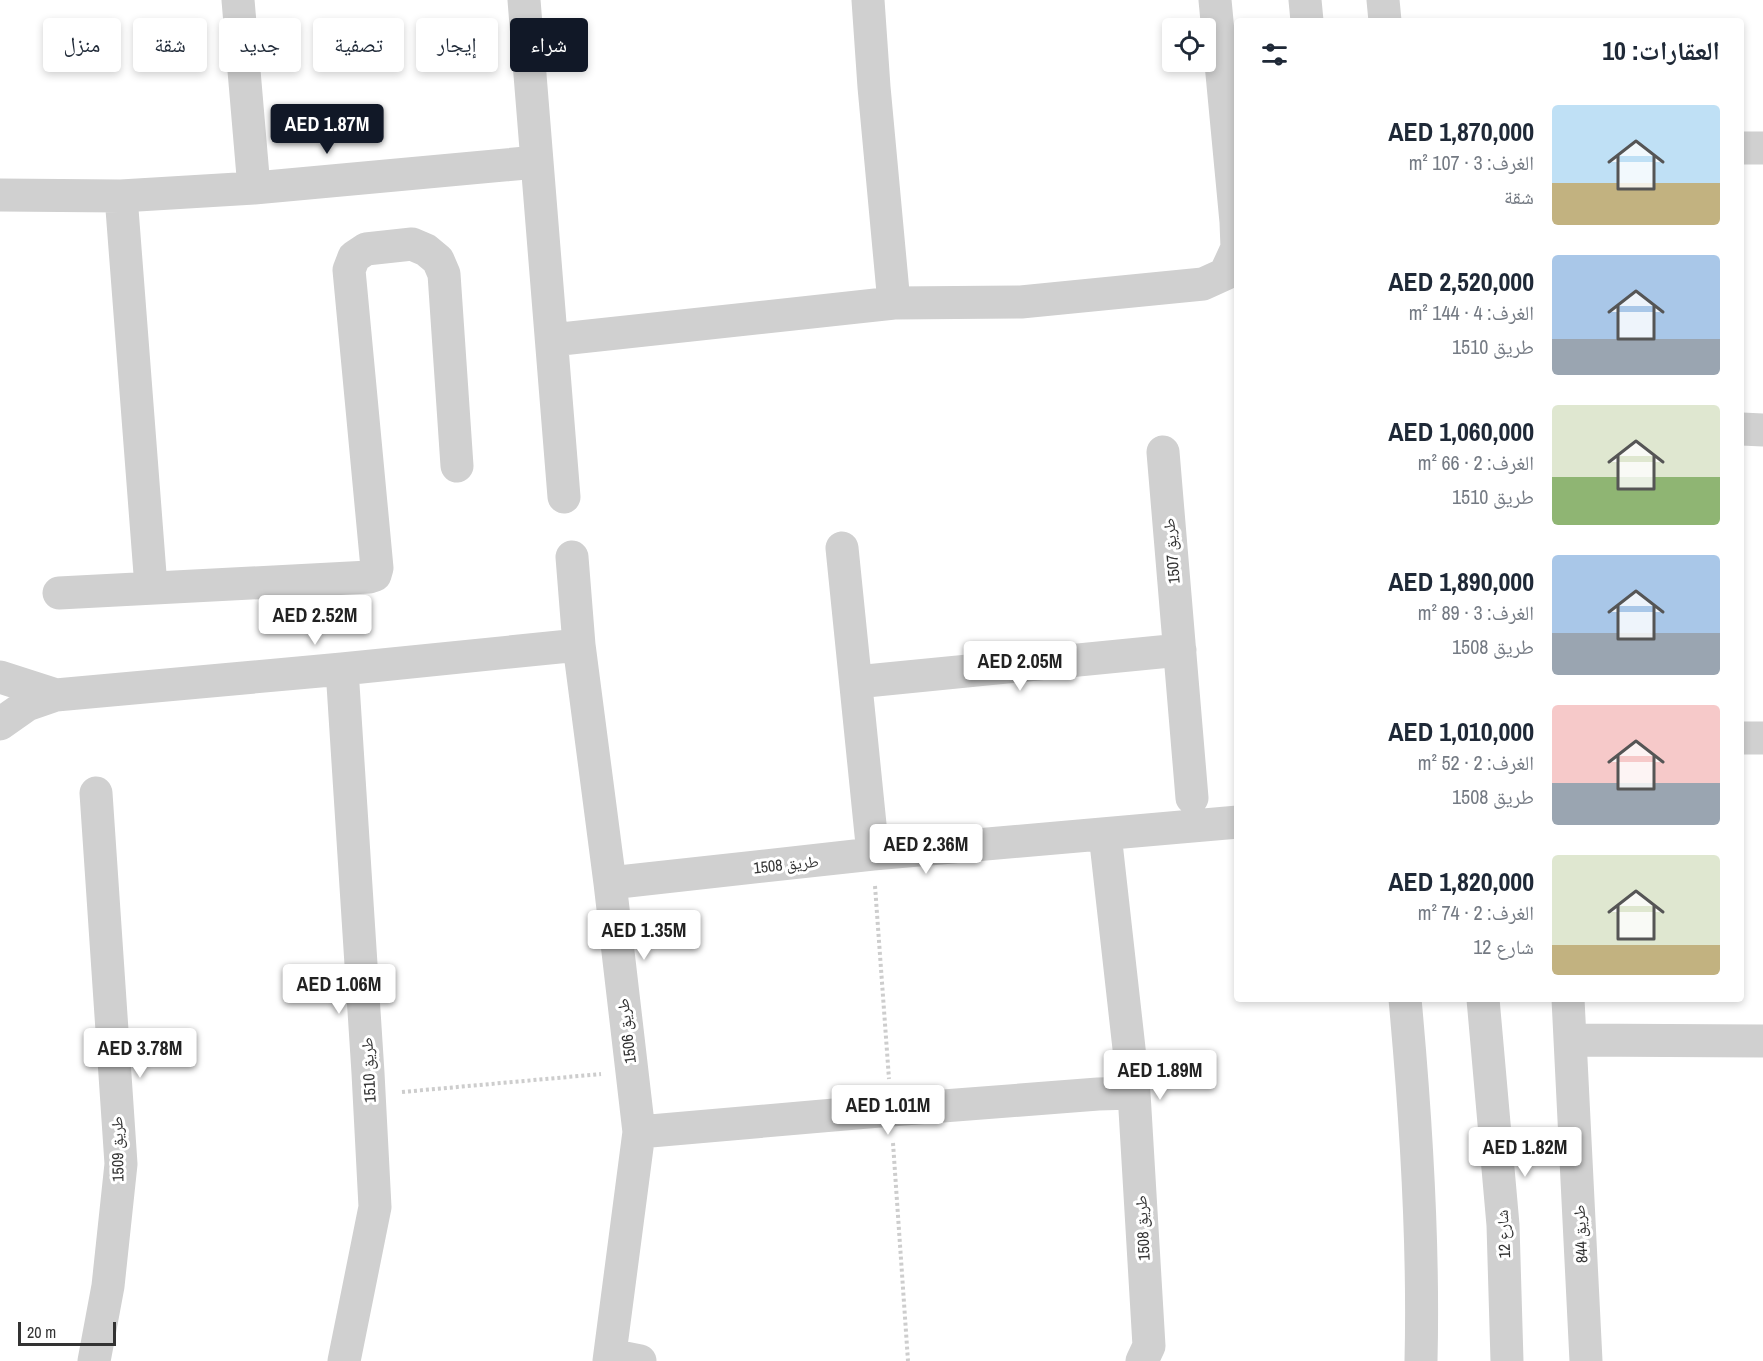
<!DOCTYPE html>
<html lang="ar">
<meta charset="utf-8">
<style>
:root{--surface:#fff;--page:#f6f6f7;--text:#1f2937;--muted:#747a83;--accent:#111827}
body{margin:0;font-family:"Archivo Narrow","Noto Naskh Arabic",sans-serif;background:var(--page);color:var(--text);direction:rtl;height:100vh;display:flex;flex-direction:column;font-size:22px;white-space:nowrap}
*{box-sizing:border-box;margin:0}
p{font-size:20px;color:var(--muted)}
.icon{flex:none;width:33px;height:33px;fill:none;stroke:currentColor;stroke-width:2;stroke-linecap:round;stroke-linejoin:round}
.map{position:relative;flex:1;overflow:hidden;direction:ltr}
.drawer{position:absolute;left:1234px;top:18px;width:510px;height:984px;display:flex;flex-direction:column;background:var(--surface);border-radius:6px;box-shadow:0 3px 9px #0003;direction:rtl}
.drawer>*{flex:none}
.banner{position:absolute;left:18px;top:18px;width:570px;height:54px;direction:rtl;display:flex;gap:12px}
.fabs{position:absolute;left:1162px;top:18px;display:grid;gap:12px}
.fabs a{display:grid;place-items:center;width:54px;height:54px;border-radius:6px;background:var(--surface);box-shadow:0 3px 9px #0003;font-size:30px}
.scale{position:absolute;left:18px;bottom:15px;width:98px;box-sizing:border-box;padding-left:6px;border:3px solid #333;border-top:0;font-size:16px;line-height:21px;white-space:nowrap;color:#333;-webkit-text-stroke:4px #fff;paint-order:stroke}
.price{position:absolute;translate:-50% -51px;padding:0 14px;border-radius:6px;background:#fff;color:#222;font-size:20px;line-height:39px;filter:drop-shadow(0 2px 3px #0008)}
.price::after{content:'';position:absolute;left:50%;top:36px;width:18px;height:14px;margin-left:-9px;background:inherit;clip-path:polygon(0 0,100% 0,50% 100%)}
.price.current{background:var(--accent);color:#fff}
ul{padding:0;list-style:none}
li{display:flex;align-items:center;gap:18px;height:150px;padding:0 24px}
li span{display:grid;place-items:center;flex:none;width:168px;height:120px;border-radius:6px;color:#555}
li>.icon{margin-inline-start:auto}
span .icon{width:72px;height:72px;fill:#fffc;stroke-width:1}
li b{font-size:26px}
h2{display:flex;justify-content:space-between;align-items:center;height:72px;padding:0 24px;font-size:26px}
.pill{padding:0 21px;border-radius:6px;background:var(--surface);box-shadow:0 3px 9px #0003;font-size:21px;line-height:54px}
.pill.current{background:var(--accent);color:#fff}
.map>svg:first-child{display:block}
</style>
<div class="map">
<svg width="1763" height="1361" viewBox="0 0 1763 1361">
<rect width="100%" height="100%" fill="#fff"/>
<g fill="none" stroke-linecap="round" stroke-linejoin="round">
<path stroke="#cdcdcd" stroke-width="4" stroke-dasharray="3 3" stroke-linecap="butt" d="M 875,886 L 889,1079
M 402,1092 L 601,1074
M 893,1143 L 908,1361"/>
<path stroke="#d0d0d0" stroke-width="33" d="M 238,0 L 254,188
M 524,0 L 564,497
M 868,0 L 874,87 L 894,303 L 1021,302 L 1203,284 L 1225,274 L 1237,248 L 1236,222 L 1215,0
M 1305,0 L 1307,21
M 1383,0 L 1385,21
M 1742,148 L 1763,148
M 0,195 L 121,196 L 254,188 L 537,162
M 121,196 L 151,587
M 552,340 L 894,303
M 1742,429 L 1763,430
M 1163,452 L 1192,798
M 842,548 L 873,854
M 572,557 L 579,645 L 610,883 L 639,1132 L 609,1361
M 59,593 L 369,577 L 375,575 L 377,568 L 349,270 L 354,257 L 366,249 L 412,244 L 426,250 L 438,260 L 444,274 L 457,466
M 342,669 L 368,1073 L 375,1207 L 344,1361
M 0,677 L 56,695
M 856,682 L 1180,650
M 0,724 L 27,705 L 56,695 L 342,669 L 579,645
M 1742,738 L 1763,738
M 1105,834 L 1134,1093 L 1149,1346 L 1142,1361
M 610,883 L 873,854 L 1238,822
M 1405,999 C 1416,1118 1424,1241 1421,1361
M 1483,999 L 1503,1225 L 1507,1361
M 1568,999 L 1586,1361
M 1571,1040 L 1763,1041
M 639,1132 L 891,1110 L 1098,1094 L 1134,1093
M 610,1355 L 640,1361
M 94,1361 L 108,1286 L 121,1164 L 96,793"/>
</g>
<g text-anchor="middle" dominant-baseline="central" stroke-width="6" stroke-linejoin="round" paint-order="stroke">
<g font-size="16" fill="#333" stroke="#fff">
<text transform="translate(1171 551) rotate(-95)">طريق 1507</text>
<text transform="translate(786 864) rotate(-6)">طريق 1508</text>
<text transform="translate(626 1031) rotate(-97)">طريق 1506</text>
<text transform="translate(368 1070) rotate(-93)">طريق 1510</text>
<text transform="translate(117 1149) rotate(-91)">طريق 1509</text>
<text transform="translate(1142 1228) rotate(-93)">طريق 1508</text>
<text transform="translate(1503 1234) rotate(-93)">شارع 12</text>
<text transform="translate(1580 1234) rotate(-93)">طريق 844</text>
</g>
</g>
</svg>
<div class="fabs">
<a><svg class="icon" aria-label="locate" viewBox="0 0 24 24"><circle cx="12" cy="12" r="6"/><path d="M12 2v4M12 18v4M2 12h4M18 12h4"/></svg></a>
</div>
<div class="scale">20 m</div>
<b class="price current" style="left:327px;top:155px">AED 1.87M</b>
<b class="price" style="left:315px;top:646px">AED 2.52M</b>
<b class="price" style="left:1020px;top:692px">AED 2.05M</b>
<b class="price" style="left:926px;top:875px">AED 2.36M</b>
<b class="price" style="left:644px;top:961px">AED 1.35M</b>
<b class="price" style="left:339px;top:1015px">AED 1.06M</b>
<b class="price" style="left:140px;top:1079px">AED 3.78M</b>
<b class="price" style="left:1160px;top:1101px">AED 1.89M</b>
<b class="price" style="left:888px;top:1136px">AED 1.01M</b>
<b class="price" style="left:1525px;top:1178px">AED 1.82M</b>
<div class="banner">
<a class="pill current">شراء</a>
<a class="pill">إيجار</a>
<a class="pill">تصفية</a>
<a class="pill">جديد</a>
<a class="pill">شقة</a>
<a class="pill">منزل</a>
</div>
<section class="drawer">
<h2>العقارات: 10<svg class="icon" aria-label="filters" viewBox="0 0 24 24"><path d="M4 7h16M4 17h16"/><circle cx="9" cy="7" r="2"/><circle cx="15" cy="17" r="2"/></svg></h2>
<ul>
<li><span style="background:linear-gradient(#bfe0f5 65%,#c2b280 0)"><svg class="icon" aria-label="home" viewBox="0 0 24 24"><path d="M3 11l9-7 9 7M6 9v11h12V9"/></svg></span><div><b>AED 1,870,000</b><p>الغرف: 3 · 107 m²</p><p>شقة</p></div></li>
<li><span style="background:linear-gradient(#a9c7e8 70%,#9aa5b1 0)"><svg class="icon" aria-label="home" viewBox="0 0 24 24"><path d="M3 11l9-7 9 7M6 9v11h12V9"/></svg></span><div><b>AED 2,520,000</b><p>الغرف: 4 · 144 m²</p><p>طريق 1510</p></div></li>
<li><span style="background:linear-gradient(#dfe7d0 60%,#8fb573 0)"><svg class="icon" aria-label="home" viewBox="0 0 24 24"><path d="M3 11l9-7 9 7M6 9v11h12V9"/></svg></span><div><b>AED 1,060,000</b><p>الغرف: 2 · 66 m²</p><p>طريق 1510</p></div></li>
<li><span style="background:linear-gradient(#a9c7e8 65%,#9aa5b1 0)"><svg class="icon" aria-label="home" viewBox="0 0 24 24"><path d="M3 11l9-7 9 7M6 9v11h12V9"/></svg></span><div><b>AED 1,890,000</b><p>الغرف: 3 · 89 m²</p><p>طريق 1508</p></div></li>
<li><span style="background:linear-gradient(#f6c9c9 65%,#9aa5b1 0)"><svg class="icon" aria-label="home" viewBox="0 0 24 24"><path d="M3 11l9-7 9 7M6 9v11h12V9"/></svg></span><div><b>AED 1,010,000</b><p>الغرف: 2 · 52 m²</p><p>طريق 1508</p></div></li>
<li><span style="background:linear-gradient(#dfe7d0 75%,#c2b280 0)"><svg class="icon" aria-label="home" viewBox="0 0 24 24"><path d="M3 11l9-7 9 7M6 9v11h12V9"/></svg></span><div><b>AED 1,820,000</b><p>الغرف: 2 · 74 m²</p><p>شارع 12</p></div></li>
</ul>
</section>
</div>
